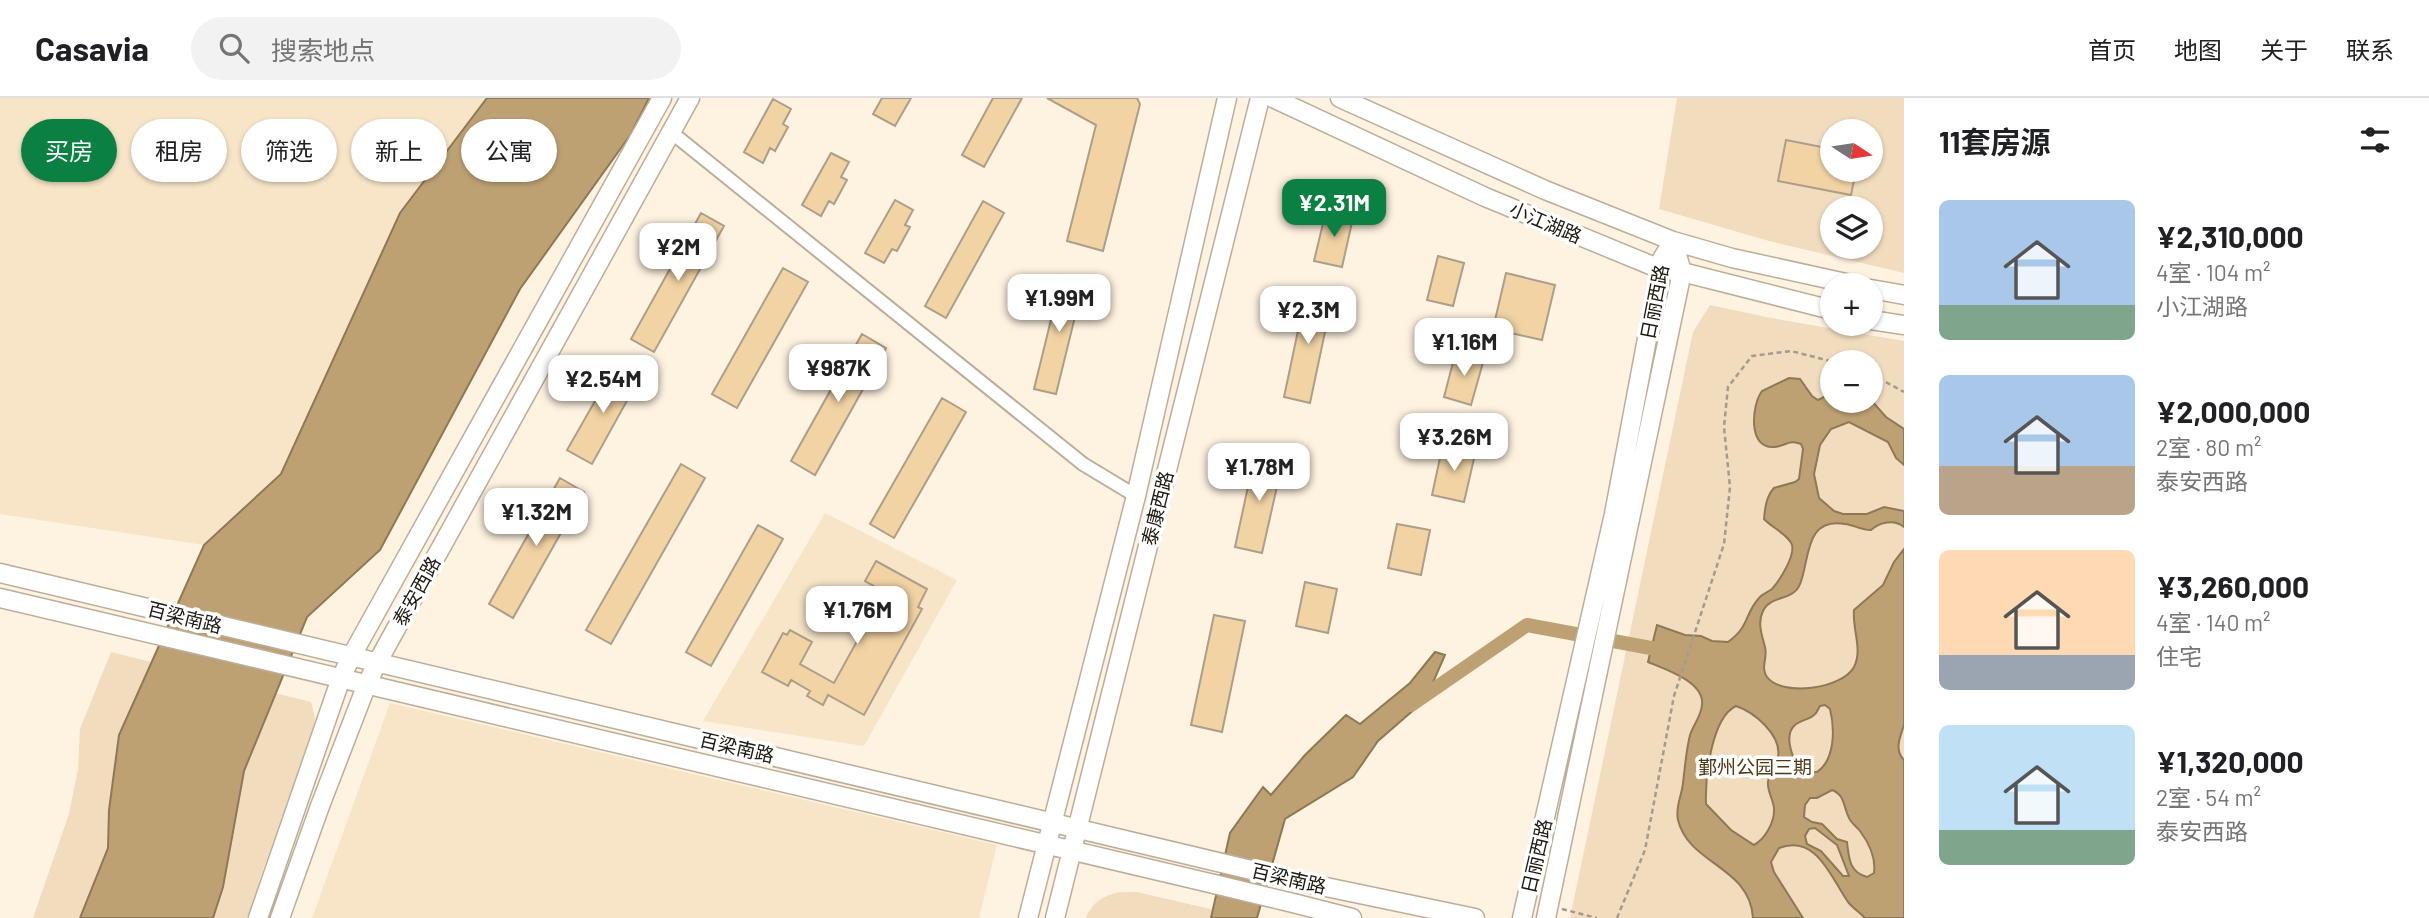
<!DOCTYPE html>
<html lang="zh">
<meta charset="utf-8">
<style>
:root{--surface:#fff;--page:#f2f2f2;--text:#202124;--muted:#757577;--line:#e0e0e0;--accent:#0b8043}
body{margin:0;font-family:Barlow,"Noto Sans SC",sans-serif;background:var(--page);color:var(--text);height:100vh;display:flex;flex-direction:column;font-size:26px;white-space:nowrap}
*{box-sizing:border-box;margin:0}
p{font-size:23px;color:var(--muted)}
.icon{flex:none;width:38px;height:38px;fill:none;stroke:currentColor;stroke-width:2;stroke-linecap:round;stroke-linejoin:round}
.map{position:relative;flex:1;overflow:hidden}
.panel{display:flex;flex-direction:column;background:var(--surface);width:525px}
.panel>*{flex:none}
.top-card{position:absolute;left:21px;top:21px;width:665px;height:63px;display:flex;gap:14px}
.needle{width:46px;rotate:102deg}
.controls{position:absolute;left:1820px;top:21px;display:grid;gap:14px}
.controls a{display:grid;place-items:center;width:63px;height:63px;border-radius:50%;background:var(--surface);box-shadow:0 2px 5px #0004;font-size:35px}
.price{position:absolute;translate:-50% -60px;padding:0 16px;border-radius:14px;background:#fff;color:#222;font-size:23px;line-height:46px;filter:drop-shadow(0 2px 4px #0008)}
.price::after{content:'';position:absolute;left:50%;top:42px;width:21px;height:16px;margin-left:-10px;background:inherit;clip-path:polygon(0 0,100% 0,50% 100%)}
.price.active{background:var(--accent);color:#fff}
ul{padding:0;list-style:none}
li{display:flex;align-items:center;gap:21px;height:175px;padding:0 35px}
li span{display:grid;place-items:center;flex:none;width:196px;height:140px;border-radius:10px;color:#555}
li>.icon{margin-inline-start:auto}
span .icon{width:84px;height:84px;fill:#fffc;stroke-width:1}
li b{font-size:30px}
h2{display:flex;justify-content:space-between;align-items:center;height:84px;padding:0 35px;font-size:30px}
.chip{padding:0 24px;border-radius:32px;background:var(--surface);box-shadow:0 2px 5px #0004;font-size:24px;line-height:63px}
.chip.active{background:var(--accent);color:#fff}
header{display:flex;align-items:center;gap:42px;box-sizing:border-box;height:98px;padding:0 35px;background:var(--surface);border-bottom:2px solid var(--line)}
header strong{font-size:33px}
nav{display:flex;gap:38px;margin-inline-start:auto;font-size:24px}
.search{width:490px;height:63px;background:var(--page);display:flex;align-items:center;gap:18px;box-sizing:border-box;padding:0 24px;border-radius:38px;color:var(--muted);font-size:26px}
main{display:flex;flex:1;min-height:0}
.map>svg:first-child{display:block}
</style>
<header>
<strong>Casavia</strong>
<div class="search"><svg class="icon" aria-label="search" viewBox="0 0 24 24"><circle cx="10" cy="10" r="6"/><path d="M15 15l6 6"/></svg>搜索地点</div>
<nav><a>首页</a><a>地图</a><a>关于</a><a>联系</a></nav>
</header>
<main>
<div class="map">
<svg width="1904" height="820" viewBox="0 0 1904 820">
<rect width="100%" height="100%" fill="#fef2e0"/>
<path fill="#f8e5c8" d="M 0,0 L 487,0 L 400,115 L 281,376 L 204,447 L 0,416 Z
M 825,415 L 957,482 L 864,648 L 703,623 Z
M 390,605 L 997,747 L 979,820 L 312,820 Z"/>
<path fill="#f1dcbe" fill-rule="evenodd" d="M 1677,0 L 1904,0 L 1904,175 L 1769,143 L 1659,111 ZM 1832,33 L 1871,33 L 1871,72 L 1832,72 ZM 1832,110 L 1871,110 L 1871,149 L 1832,149 Z
M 1710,207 L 1771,220 L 1904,243 L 1904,820 L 1570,820 L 1693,234 ZM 1832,264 L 1871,264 L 1871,303 L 1832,303 Z
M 111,554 L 311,604 L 315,620 L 311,640 L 260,781 L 250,820 L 33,820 L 69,716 L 78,671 L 80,631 Z
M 1120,794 L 1137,794 L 1249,820 L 1086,820 C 1093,803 1103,798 1120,794 Z"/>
<path fill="#bea173" stroke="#8e7855" stroke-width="2" fill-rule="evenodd" d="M 487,0 L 649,0 L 631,36 L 520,191 L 380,452 L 307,519 L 244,673 L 223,789 L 213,820 L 80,820 L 108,750 L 109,712 L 119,637 L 204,447 L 281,376 L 400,115 Z
M 1789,280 L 1800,281 L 1812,298 L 1818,302 L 1832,295 L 1832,303 L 1871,302 L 1886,319 L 1904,331 L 1904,367 L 1896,360 L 1888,344 L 1849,324 L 1831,331 L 1820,347 L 1814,376 L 1819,400 L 1834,413 L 1843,416 L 1867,416 L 1884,409 L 1904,413 L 1904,429 C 1894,421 1880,424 1871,432 C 1861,432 1854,427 1845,426 C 1804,419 1810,462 1800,486 C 1794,503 1770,497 1763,513 C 1757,525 1762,537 1765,549 C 1768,560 1760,569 1767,579 C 1782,599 1842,591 1854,569 C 1863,551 1852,531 1854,512 L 1883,487 L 1894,464 L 1904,451 L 1904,627 C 1900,639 1894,652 1904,662 L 1904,820 L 1865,820 C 1859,814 1853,810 1848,804 C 1831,780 1817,736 1779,750 L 1771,764 L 1774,774 L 1803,820 L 1753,820 C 1750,768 1689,767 1678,722 C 1675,709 1682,697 1683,685 C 1685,669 1686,653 1690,637 C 1694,626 1701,618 1702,607 C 1705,584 1665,571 1648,564 L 1657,527 L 1685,537 L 1701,538 L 1712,543 L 1728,544 C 1750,528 1744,517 1759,500 C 1762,496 1768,494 1772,491 C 1780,482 1795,458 1792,447 C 1789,437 1771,429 1764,421 C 1765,410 1766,399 1774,390 L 1795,384 L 1799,381 L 1803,351 L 1801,346 C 1789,341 1786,348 1774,349 C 1747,351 1752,306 1762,293 ZM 1825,607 L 1830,611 C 1835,631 1835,662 1817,674 C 1811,674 1806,674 1801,670 C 1792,662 1784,638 1794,628 C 1799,622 1809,622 1814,617 C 1817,615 1818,611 1820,608 ZM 1736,608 C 1754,614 1782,637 1778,659 C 1776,668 1769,675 1768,684 C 1767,693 1773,701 1774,710 C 1775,724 1765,741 1754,747 L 1731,732 L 1706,706 C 1705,681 1711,620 1736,608 ZM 1832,692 C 1845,697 1843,708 1849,720 C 1851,725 1856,728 1860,733 C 1869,745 1876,760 1874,775 L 1867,779 C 1849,774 1849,760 1847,744 L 1837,741 L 1822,726 L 1812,724 L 1804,719 L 1805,707 L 1810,700 L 1817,700 ZM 1815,730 L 1837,747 L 1849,778 L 1843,778 L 1821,753 L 1807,746 L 1805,738 L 1809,731 Z
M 1435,554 L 1445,557 L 1431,589 L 1417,609 L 1378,643 L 1353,679 L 1285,721 L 1257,820 L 1211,820 L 1230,735 L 1263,689 L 1271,697 L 1305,657 L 1346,617 L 1360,626 L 1410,585 Z"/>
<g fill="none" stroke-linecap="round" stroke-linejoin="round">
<path stroke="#bea173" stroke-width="14" d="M 1411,607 L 1527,527 L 1667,553"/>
</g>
<path fill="#f2d3a4" stroke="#ac9e89" stroke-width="2" d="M 882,0 L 911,0 L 895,28 L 873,16 Z
M 993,0 L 1022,0 L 984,69 L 962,57 Z
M 1047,0 L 1137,0 L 1140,6 L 1103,153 L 1067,143 L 1096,27 Z
M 773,1 L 791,11 L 783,26 L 788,29 L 775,53 L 770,50 L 763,65 L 744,54 Z
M 1786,42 L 1832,51 L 1832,72 L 1856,72 L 1851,97 L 1778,83 Z
M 831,55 L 849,64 L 841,79 L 847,82 L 834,106 L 829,103 L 821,118 L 802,107 Z
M 895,102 L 913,112 L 905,127 L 910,129 L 897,153 L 892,151 L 884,165 L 865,155 Z
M 983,103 L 1004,115 L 946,220 L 925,208 Z
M 1326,113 L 1353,120 L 1342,169 L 1314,163 Z
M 701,115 L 724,128 L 654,254 L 631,241 Z
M 1438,158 L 1464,165 L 1453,208 L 1427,202 Z
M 783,170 L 808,184 L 737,310 L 712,296 Z
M 1506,175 L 1555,187 L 1542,242 L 1493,231 Z
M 1062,177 L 1084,182 L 1056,296 L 1034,291 Z
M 1307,190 L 1333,196 L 1310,305 L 1284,299 Z
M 862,236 L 886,250 L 815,377 L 791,363 Z
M 1456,253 L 1484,261 L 1471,307 L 1444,299 Z
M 615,268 L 639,281 L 592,366 L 567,352 Z
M 942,300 L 966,314 L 894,440 L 870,426 Z
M 1443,346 L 1476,352 L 1464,404 L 1432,397 Z
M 1255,356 L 1283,362 L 1262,455 L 1235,449 Z
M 681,366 L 705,380 L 611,546 L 586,532 Z
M 560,380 L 584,394 L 513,520 L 489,506 Z
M 1397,426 L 1430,432 L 1421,477 L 1388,470 Z
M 758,427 L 783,441 L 711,568 L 686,554 Z
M 876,463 L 927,491 L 918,509 L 922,511 L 864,617 L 828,597 L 823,607 L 807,598 L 810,593 L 791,582 L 788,588 L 762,574 L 783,535 L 787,537 L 790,532 L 812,544 L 800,566 L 834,585 L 884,494 L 865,483 Z
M 1305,484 L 1337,491 L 1328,535 L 1296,528 Z
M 1214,517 L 1245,523 L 1222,634 L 1191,627 Z"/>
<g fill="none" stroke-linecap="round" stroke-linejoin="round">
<g stroke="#bcae99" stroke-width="16">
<path id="street" d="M 671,34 L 1083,366 L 1136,398"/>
</g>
<g stroke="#bcae99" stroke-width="21">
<path id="secondary" d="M 1273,0 L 1485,99 L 1660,171 L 1682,174 L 1832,212
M 1340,0 L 1545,92 L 1673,143 L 1732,160 L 1855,187
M 1871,191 L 1904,197
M 1871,222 L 1904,227
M 0,475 L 1302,784 L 1475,820
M 0,500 L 1214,786
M 1297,806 L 1352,820
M 258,820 L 341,580 L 351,559 L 662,0
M 280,820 L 320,708 L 367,586 L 377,565 L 690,0
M 1028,820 L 1136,398 L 1227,0
M 1055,820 L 1260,0
M 1522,820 L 1614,416 L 1662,161 L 1673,143
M 1546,820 L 1682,174 L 1673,143"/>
</g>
<path stroke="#a49b8d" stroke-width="2.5" stroke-dasharray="5 3.5" stroke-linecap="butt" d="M 1871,276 L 1904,294
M 1562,811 L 1597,820
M 1617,820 L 1645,752 L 1674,598 L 1724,446 L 1730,389 L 1724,329 L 1728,289 L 1752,258 L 1791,253 L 1834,264"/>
<use href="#street" stroke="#fff" stroke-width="12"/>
<use href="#secondary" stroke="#fff" stroke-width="18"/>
<g stroke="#bcae99" stroke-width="21" stroke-linecap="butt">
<path id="secondary-bridge" d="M 1214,786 L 1297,806"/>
</g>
<use href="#secondary-bridge" stroke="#fff" stroke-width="18"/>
</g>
<g text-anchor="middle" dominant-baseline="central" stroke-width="7" stroke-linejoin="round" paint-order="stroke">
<g font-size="19" fill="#1d1810" stroke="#fff">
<text transform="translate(1546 124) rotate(23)">小江湖路</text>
<text transform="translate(1654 204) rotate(-79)">日丽西路</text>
<text transform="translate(1157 410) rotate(-76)">泰康西路</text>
<text transform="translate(416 493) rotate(-61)">泰安西路</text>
<text transform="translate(185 519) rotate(14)">百梁南路</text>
<text transform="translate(737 649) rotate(13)">百梁南路</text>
<text transform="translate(1536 758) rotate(-77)">日丽西路</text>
<text transform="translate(1289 780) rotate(13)">百梁南路</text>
</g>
<g font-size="19" fill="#4f3a15" stroke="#fff">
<text x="1755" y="668">鄞州公园三期</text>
</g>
</g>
</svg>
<div class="controls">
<a><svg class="needle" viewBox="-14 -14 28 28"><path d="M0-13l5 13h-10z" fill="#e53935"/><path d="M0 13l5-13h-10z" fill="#757577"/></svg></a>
<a><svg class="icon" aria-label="layers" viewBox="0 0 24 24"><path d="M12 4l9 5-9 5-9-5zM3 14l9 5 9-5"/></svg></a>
<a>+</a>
<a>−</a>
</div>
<b class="price active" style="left:1334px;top:141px">¥2.31M</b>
<b class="price" style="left:678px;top:185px">¥2M</b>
<b class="price" style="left:1059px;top:236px">¥1.99M</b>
<b class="price" style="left:1308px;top:248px">¥2.3M</b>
<b class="price" style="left:1464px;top:280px">¥1.16M</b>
<b class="price" style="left:838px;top:306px">¥987K</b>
<b class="price" style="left:603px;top:317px">¥2.54M</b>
<b class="price" style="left:1454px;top:375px">¥3.26M</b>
<b class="price" style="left:1259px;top:405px">¥1.78M</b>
<b class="price" style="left:536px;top:450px">¥1.32M</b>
<b class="price" style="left:857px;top:548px">¥1.76M</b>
<div class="top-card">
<a class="chip active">买房</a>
<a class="chip">租房</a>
<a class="chip">筛选</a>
<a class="chip">新上</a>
<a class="chip">公寓</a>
</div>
</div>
<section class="panel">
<h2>11套房源<svg class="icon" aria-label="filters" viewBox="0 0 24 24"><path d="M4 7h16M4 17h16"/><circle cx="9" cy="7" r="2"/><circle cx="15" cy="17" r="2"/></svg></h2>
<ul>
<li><span style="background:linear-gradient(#a9c7e8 75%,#7fa58c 0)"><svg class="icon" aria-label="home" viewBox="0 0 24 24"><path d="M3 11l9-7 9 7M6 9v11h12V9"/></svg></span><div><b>¥2,310,000</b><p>4室 · 104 m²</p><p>小江湖路</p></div></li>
<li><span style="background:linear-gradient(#a9c7e8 65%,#b9a48a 0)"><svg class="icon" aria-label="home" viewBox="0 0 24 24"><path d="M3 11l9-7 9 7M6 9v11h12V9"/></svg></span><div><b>¥2,000,000</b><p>2室 · 80 m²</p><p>泰安西路</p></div></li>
<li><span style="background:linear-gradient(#ffd9b3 75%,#9aa5b1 0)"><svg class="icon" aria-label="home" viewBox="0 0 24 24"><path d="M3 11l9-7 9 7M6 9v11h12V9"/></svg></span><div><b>¥3,260,000</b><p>4室 · 140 m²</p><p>住宅</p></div></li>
<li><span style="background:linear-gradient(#bfe0f5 75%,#7fa58c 0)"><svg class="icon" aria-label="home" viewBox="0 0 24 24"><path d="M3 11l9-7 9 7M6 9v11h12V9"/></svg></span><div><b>¥1,320,000</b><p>2室 · 54 m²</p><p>泰安西路</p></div></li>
</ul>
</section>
</main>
